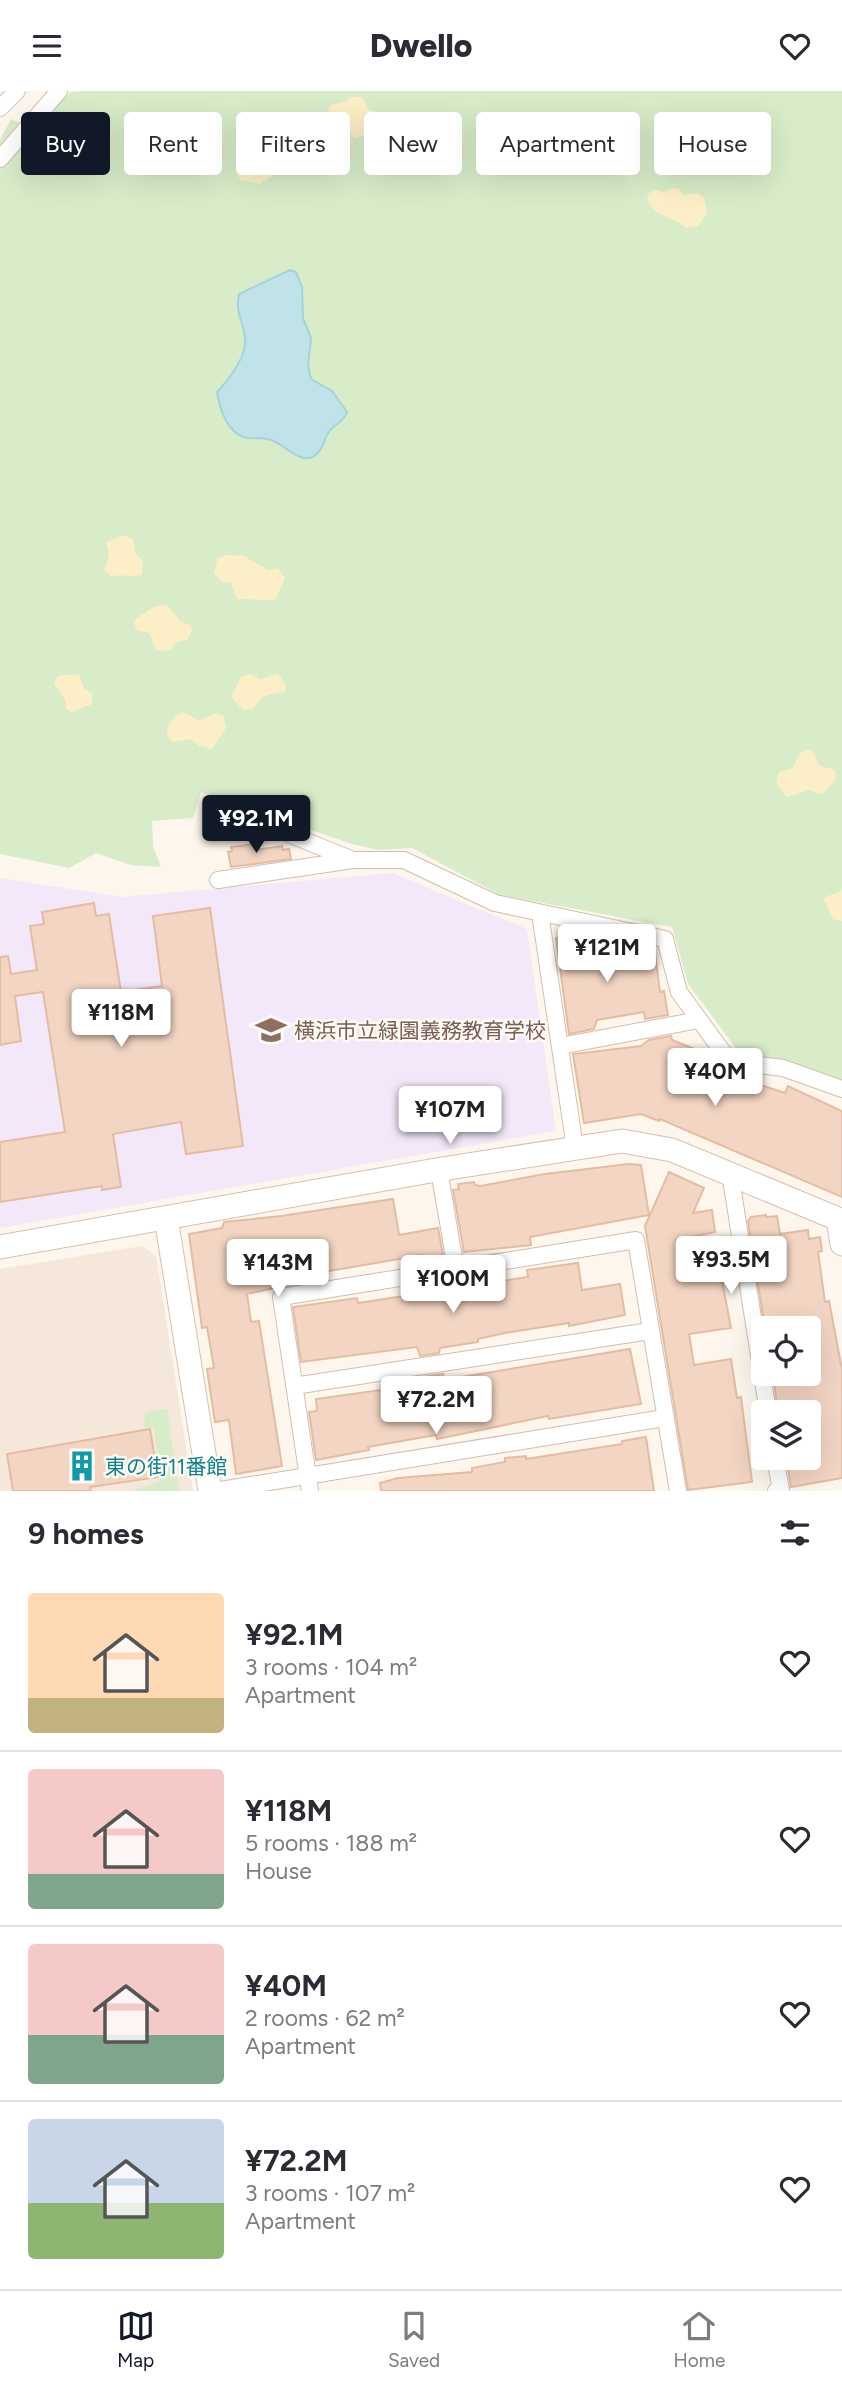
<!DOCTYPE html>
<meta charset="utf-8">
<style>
:root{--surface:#fff;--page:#f2f2f3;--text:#2b2b33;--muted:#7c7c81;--line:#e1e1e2;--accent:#111827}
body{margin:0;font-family:Figtree,"Noto Sans JP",sans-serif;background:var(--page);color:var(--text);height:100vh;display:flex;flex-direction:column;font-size:26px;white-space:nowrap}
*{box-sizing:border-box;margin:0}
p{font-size:23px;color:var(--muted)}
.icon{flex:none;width:38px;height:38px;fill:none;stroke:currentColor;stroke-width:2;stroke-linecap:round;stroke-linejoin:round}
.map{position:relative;height:1400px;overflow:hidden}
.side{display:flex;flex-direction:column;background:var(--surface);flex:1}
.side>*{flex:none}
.hud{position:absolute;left:21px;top:21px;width:802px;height:63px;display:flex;gap:14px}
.buttons{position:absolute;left:751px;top:1225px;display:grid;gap:14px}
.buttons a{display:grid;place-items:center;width:70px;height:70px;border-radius:7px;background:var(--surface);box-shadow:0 7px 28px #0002;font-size:35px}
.price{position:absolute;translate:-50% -60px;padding:0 16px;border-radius:7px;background:#fff;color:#222;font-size:23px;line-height:46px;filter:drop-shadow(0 2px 4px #0008)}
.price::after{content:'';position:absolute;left:50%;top:42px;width:21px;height:16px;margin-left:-10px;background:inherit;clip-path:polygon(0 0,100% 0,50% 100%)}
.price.active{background:var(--accent);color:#fff}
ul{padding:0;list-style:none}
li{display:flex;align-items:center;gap:21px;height:175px;padding:0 28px}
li+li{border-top:2px solid var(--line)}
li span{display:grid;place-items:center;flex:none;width:196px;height:140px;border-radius:7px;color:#555}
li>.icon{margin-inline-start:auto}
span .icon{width:84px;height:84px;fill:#fffc;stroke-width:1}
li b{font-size:30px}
h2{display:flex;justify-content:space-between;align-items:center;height:84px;padding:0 28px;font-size:30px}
.chip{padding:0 24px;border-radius:7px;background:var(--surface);box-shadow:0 7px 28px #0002;font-size:24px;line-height:63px}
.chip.active{background:var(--accent);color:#fff}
header{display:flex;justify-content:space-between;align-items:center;height:91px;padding:0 28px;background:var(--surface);font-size:32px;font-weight:800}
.tab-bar{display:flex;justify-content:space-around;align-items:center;height:98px;border-top:2px solid var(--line);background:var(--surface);font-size:19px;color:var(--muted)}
.tab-bar a{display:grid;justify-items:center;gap:4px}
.tab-bar .active{color:var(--accent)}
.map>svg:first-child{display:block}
</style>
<header><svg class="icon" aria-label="menu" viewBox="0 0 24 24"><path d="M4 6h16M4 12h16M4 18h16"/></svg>Dwello<svg class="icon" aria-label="heart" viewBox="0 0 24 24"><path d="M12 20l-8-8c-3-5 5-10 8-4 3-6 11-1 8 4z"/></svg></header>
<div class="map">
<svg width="842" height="1400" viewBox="0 0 842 1400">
<rect width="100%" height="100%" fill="#fdf6ec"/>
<path fill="#f5e8da" d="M 142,1155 L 156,1165 L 193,1400 L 0,1400 L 0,1178 Z"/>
<path fill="#f3e8fa" d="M 392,782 L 527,838 L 556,1040 L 0,1137 L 0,787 L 122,806 Z"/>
<path fill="#d8ecc9" d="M 81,0 L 842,0 L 842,991 L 738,960 L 688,893 L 672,836 L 500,804 L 412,757 L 378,759 L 352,753 L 201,701 L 193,727 L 152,730 L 153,755 L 161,776 L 131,774 L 96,762 L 69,777 L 0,763 L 0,49 L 11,28 L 27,35 L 71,1 Z
M 167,1318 L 179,1400 L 132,1400 L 160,1390 L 154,1336 L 144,1336 L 145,1321 Z"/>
<path fill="#fcefc7" d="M 350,6 L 362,6 L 369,19 L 383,23 L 390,38 L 355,47 L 332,29 L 328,19 L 330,14 L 346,11 Z
M 270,61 L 279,75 L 275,83 L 260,93 L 240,89 L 235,76 Z
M 673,97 L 679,98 L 683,104 L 698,102 L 704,107 L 707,122 L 698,135 L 686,137 C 673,124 650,127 647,104 L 655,98 L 662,101 Z
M 124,444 L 133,448 L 135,462 L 143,470 L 142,483 C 132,489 123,481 112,486 L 104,479 L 109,464 L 106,451 Z
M 226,464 L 244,465 L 268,479 L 278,477 L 285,487 L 275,509 L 237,508 L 231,492 L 222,491 L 214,482 L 218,467 Z
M 167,514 L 181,531 L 191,534 L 192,539 L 187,549 L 177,551 L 170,559 L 157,560 L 149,542 L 136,539 L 134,529 L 155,515 Z
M 278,582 L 286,595 L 285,600 L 264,605 L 252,618 L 243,619 L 231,606 L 241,586 L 251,583 L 261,588 Z
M 79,583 L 84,597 L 92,602 L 92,613 L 72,621 L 66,618 L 65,609 L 54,592 L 58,585 Z
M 184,621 L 199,630 L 216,622 L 223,624 L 226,637 L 212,658 L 199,655 L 191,648 L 172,651 L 168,645 C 164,636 174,623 184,621 Z
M 808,658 L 815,663 L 818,674 L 835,679 L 836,687 L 825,701 L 819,703 L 809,699 L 787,706 C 780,698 773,692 779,681 L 792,678 L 800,662 Z
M 842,797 L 842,830 L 833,828 L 823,807 L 841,800 Z"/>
<path fill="#bfe3e8" stroke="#a5d3da" stroke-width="2" d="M 290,179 L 296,181 L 302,196 L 303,227 L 311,247 L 308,275 L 311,288 L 332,300 L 347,321 C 344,331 334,333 329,341 C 325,345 325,351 322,356 C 307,383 287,354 271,349 C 264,346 257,348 249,347 C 228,345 220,319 217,301 C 229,288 247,266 245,247 C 243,229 235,223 239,203 Z"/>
<path fill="#f3d5c3" stroke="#e6bba3" stroke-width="2" d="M 254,753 L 255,759 L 282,755 L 283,759 L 289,758 L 291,768 L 231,776 L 228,761 L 232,760 L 231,756 Z
M 94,812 L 96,825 L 109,823 L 121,901 L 162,895 L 153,825 L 210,817 L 243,1055 L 186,1063 L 181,1031 L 113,1043 L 121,1096 L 102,1099 L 102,1095 L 0,1111 L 0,1051 L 65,1041 L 43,901 L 15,905 L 21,950 L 0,954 L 0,866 L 8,865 L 11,883 L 37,879 L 30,835 L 44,833 L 42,821 Z
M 575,843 L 576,846 L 585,845 L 587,857 L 609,854 L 609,859 L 620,857 L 621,865 L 655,863 L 660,901 L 664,900 L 668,924 L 645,928 L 644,921 L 597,929 L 594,938 L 569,943 L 556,847 Z
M 671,945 L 672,949 L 697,959 L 695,963 L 701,965 L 698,971 L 704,974 L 754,995 L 755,992 L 785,1002 L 788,995 L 842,1020 L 842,1106 L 660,1028 L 659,1030 L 641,1023 L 584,1032 L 573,963 L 641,955 L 649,949 Z
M 629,1073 L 641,1074 L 649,1124 L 530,1146 L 531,1154 L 464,1161 L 453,1099 L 459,1098 L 458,1093 L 474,1091 L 475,1094 L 480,1095 L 545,1083 Z
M 669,1081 L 704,1097 L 693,1122 L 712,1119 L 715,1141 L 676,1149 L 682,1185 L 720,1179 L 731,1237 L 689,1243 L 694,1274 L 731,1268 L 737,1307 L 741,1306 L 752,1391 L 688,1399 L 645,1135 Z
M 393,1108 L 399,1144 L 438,1137 L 443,1164 L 422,1169 L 422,1164 L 283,1188 L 284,1195 L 247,1203 L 251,1231 L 259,1230 L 282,1375 L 236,1383 L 229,1329 L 215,1331 L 207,1278 L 214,1277 L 207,1236 L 202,1237 L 189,1143 L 222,1137 L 224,1131 L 281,1125 Z
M 766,1124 L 766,1126 L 777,1125 L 780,1143 L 808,1139 L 809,1148 L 820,1146 L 822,1160 L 818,1161 L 825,1211 L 829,1210 L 842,1279 L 842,1387 L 791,1396 L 787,1371 L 808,1368 L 808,1321 L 778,1321 L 773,1283 L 808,1283 L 808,1237 L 765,1237 L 748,1130 L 751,1126 Z
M 578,1172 L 582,1199 L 620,1193 L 625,1224 L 569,1235 L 569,1232 L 505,1242 L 478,1248 L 478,1251 L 440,1257 L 439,1262 L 420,1265 L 417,1256 L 301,1271 L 293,1216 L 357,1207 L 358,1212 L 496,1191 L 528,1186 L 527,1179 Z
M 630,1258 L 641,1313 L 549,1328 L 548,1325 L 437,1348 L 436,1344 L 379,1354 L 368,1356 L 369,1359 L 316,1369 L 309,1321 L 317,1320 L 316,1308 L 424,1293 L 423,1286 L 443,1283 L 444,1289 Z
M 150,1338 L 158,1386 L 90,1396 L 91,1400 L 13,1400 L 7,1363 Z
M 646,1346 L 654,1400 L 381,1400 L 380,1392 L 398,1387 L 472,1381 L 472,1377 L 505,1371 L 505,1367 L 526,1365 L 526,1368 L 622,1353 L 622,1350 Z"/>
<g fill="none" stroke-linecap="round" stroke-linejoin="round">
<g stroke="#d1beb0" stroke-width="18">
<path id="street" d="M 0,17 L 17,0
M 0,68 L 59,0
M 242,724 L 353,769
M 218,789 L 353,769 L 404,769 L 495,812 L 665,848 L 679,901 L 725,964 L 736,971 L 783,977 L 842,998
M 540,822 L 575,1057
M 560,955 L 699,929
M 439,1079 L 456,1178
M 730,1082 L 768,1321
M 294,1295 L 650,1240
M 775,1367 L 781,1399 L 776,1400
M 214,1400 L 664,1327
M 310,1400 L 281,1206 L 636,1149 L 678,1400"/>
</g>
<g stroke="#d6c0b0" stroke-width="25">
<path id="secondary" d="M 166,1127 L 210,1400
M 0,1156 L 436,1079 L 622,1050 L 672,1059 L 838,1128 L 842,1153"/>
</g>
<use href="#street" stroke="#fff" stroke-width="16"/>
<use href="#secondary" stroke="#fff" stroke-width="23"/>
</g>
<defs>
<g id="school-bare" transform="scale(2.415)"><path d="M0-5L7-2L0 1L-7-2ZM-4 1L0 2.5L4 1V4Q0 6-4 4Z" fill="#8d6e63" stroke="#fffaf3" stroke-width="2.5" paint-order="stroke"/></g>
<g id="building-bare" transform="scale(2.415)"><path d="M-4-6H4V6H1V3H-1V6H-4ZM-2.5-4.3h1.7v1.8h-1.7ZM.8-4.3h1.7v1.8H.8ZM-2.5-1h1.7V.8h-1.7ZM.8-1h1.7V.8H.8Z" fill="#0f9aa8" stroke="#fffaf3" stroke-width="2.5" paint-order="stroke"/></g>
</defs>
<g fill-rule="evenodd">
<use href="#school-bare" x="271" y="939"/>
<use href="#building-bare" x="82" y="1375"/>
</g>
<g text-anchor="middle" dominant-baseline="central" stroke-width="5" stroke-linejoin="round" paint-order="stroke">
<g font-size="21" fill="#785e54" stroke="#fffaf3" text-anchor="start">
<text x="294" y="939">横浜市立緑園義務教育学校</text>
</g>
<g font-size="21" fill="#0d838f" stroke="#fffaf3" text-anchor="start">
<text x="105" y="1375">東の街11番館</text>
</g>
</g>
</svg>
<div class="buttons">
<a><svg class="icon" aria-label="locate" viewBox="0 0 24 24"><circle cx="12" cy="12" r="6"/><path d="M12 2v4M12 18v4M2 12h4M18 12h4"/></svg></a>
<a><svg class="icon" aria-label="layers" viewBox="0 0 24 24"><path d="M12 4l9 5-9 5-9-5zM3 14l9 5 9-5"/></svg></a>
</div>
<b class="price active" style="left:256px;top:764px">¥92.1M</b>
<b class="price" style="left:607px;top:893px">¥121M</b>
<b class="price" style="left:121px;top:958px">¥118M</b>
<b class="price" style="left:715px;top:1017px">¥40M</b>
<b class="price" style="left:450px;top:1055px">¥107M</b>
<b class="price" style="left:731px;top:1205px">¥93.5M</b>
<b class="price" style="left:278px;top:1208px">¥143M</b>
<b class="price" style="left:453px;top:1224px">¥100M</b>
<b class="price" style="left:436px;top:1345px">¥72.2M</b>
<div class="hud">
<a class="chip active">Buy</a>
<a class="chip">Rent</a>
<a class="chip">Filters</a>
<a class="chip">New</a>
<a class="chip">Apartment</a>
<a class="chip">House</a>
</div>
</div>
<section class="side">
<h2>9 homes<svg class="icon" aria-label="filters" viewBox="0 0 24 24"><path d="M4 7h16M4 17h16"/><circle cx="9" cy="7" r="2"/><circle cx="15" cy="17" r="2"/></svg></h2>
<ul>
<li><span style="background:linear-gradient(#ffd9b3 75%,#c2b280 0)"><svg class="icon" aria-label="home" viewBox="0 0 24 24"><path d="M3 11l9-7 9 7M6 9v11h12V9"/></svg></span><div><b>¥92.1M</b><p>3 rooms · 104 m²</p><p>Apartment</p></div><svg class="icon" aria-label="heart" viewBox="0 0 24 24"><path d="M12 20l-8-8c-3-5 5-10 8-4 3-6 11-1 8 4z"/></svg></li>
<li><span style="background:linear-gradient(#f6c9c9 75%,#7fa58c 0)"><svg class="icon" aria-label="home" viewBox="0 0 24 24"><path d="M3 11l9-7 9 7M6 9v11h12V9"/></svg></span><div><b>¥118M</b><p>5 rooms · 188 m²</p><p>House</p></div><svg class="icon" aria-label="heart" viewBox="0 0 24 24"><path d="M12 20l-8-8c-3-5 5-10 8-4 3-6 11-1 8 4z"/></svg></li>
<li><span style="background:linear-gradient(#f6c9c9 65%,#7fa58c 0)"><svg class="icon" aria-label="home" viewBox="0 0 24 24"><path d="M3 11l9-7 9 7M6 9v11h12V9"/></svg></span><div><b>¥40M</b><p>2 rooms · 62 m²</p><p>Apartment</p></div><svg class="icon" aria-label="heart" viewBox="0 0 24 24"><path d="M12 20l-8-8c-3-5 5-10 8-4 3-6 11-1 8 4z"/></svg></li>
<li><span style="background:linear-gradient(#c9d6e8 60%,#8fb573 0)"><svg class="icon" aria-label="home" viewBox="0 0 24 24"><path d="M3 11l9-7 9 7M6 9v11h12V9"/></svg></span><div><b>¥72.2M</b><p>3 rooms · 107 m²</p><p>Apartment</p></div><svg class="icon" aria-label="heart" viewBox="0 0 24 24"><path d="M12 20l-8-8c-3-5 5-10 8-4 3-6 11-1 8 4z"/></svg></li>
</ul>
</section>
<nav class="tab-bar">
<a class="active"><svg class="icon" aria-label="map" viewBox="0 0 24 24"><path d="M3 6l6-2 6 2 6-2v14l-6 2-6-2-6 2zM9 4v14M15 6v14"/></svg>Map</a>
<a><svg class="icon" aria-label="saved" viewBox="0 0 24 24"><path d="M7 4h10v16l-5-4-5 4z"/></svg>Saved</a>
<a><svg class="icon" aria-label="home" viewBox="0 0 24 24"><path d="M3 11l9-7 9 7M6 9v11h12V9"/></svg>Home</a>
</nav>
